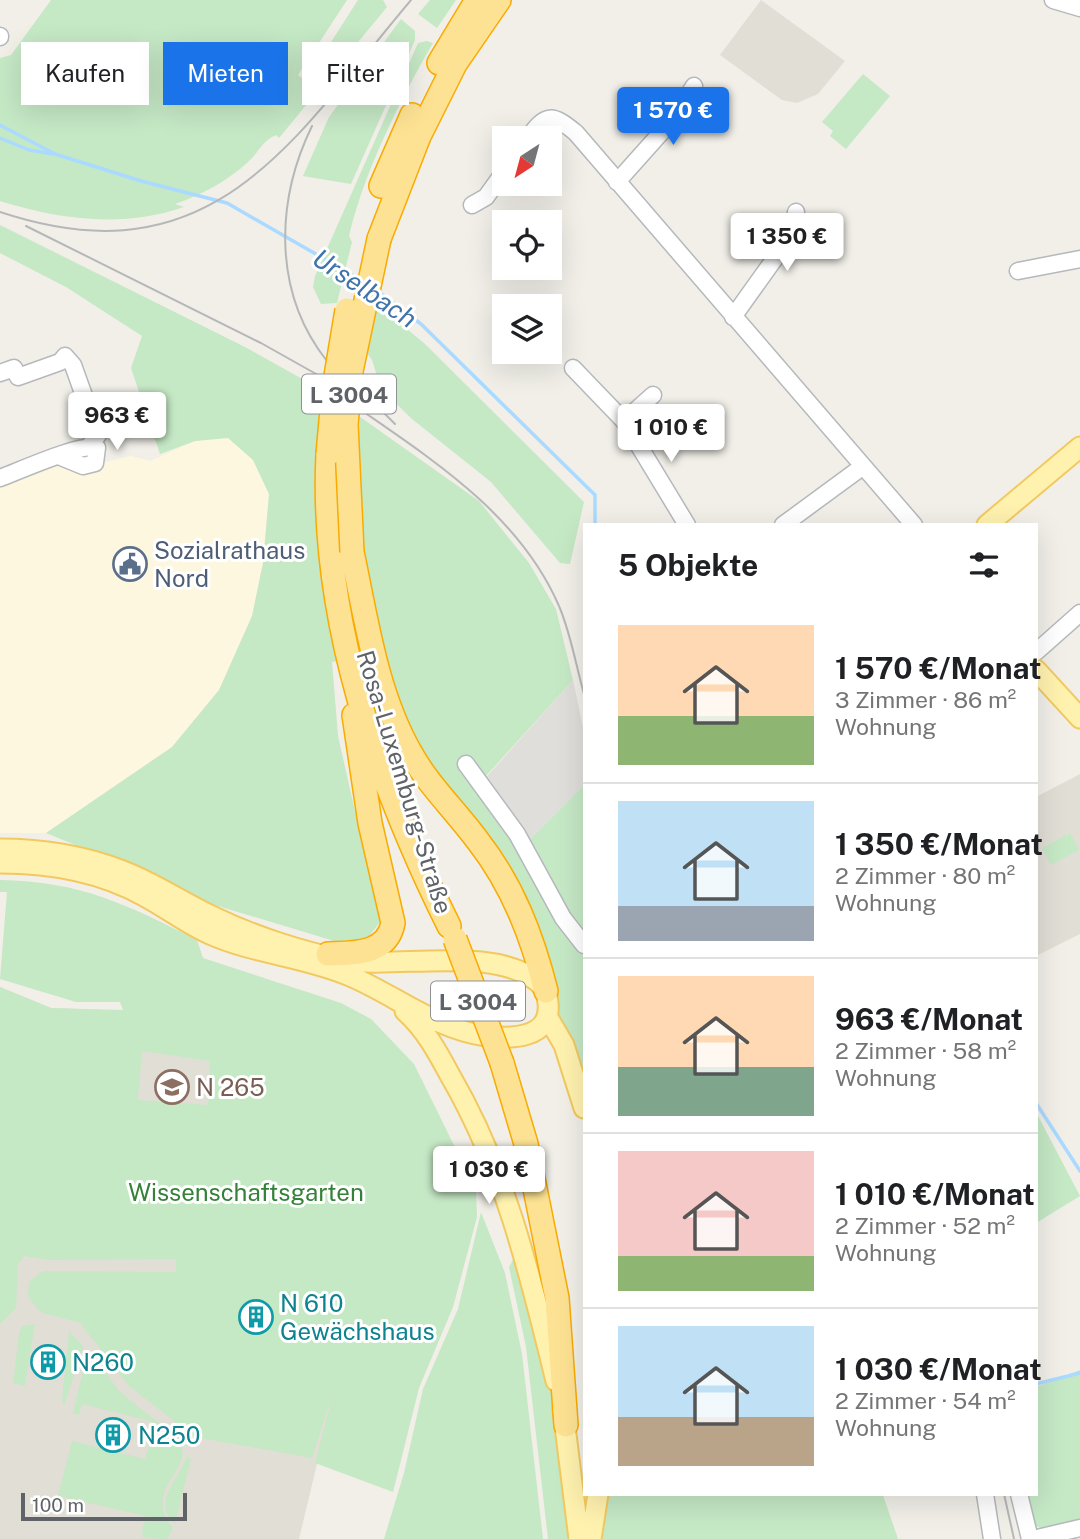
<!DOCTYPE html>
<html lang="de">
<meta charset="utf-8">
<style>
:root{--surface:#fff;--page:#f6f6f6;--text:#202124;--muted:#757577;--line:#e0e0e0;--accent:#1a73e8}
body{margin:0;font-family:"Public Sans",sans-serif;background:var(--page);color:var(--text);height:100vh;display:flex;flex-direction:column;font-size:26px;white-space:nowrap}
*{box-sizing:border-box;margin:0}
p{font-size:23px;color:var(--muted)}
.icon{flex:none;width:38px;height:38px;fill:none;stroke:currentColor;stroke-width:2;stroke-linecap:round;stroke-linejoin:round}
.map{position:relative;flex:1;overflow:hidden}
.drawer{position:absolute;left:583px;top:523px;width:455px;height:973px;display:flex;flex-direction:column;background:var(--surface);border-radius:0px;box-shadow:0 7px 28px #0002}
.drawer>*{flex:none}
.top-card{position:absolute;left:21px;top:42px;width:457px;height:63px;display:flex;gap:14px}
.needle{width:46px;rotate:216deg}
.controls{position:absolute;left:492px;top:126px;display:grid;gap:14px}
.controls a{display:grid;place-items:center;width:70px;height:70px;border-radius:0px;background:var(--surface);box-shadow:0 7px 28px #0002;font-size:35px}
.scale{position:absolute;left:21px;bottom:18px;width:166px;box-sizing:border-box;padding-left:7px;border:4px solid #5f6368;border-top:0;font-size:19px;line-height:24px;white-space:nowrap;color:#5f6368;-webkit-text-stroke:5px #fff;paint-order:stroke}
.price{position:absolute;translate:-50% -60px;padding:0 16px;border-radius:7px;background:#fff;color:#222;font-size:23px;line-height:46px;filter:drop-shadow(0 2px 4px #0008)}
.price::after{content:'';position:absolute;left:50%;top:42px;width:21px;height:16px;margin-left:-10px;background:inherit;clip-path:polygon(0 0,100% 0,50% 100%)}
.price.current{background:var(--accent);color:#fff}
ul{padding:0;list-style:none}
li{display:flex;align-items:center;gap:21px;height:175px;padding:0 35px}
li+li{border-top:2px solid var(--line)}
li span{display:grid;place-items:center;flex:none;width:196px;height:140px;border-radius:0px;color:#555}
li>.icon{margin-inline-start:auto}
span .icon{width:84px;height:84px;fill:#fffc;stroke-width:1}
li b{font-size:30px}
h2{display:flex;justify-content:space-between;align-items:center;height:84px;padding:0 35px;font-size:30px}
.pill{padding:0 24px;border-radius:0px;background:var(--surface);box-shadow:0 7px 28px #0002;font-size:24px;line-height:63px}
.pill.current{background:var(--accent);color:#fff}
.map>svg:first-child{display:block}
</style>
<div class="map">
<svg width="1080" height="1539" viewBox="0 0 1080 1539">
<rect width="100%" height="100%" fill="#f1efe8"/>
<path fill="#fef7e0" d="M 228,438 L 253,460 L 269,494 L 263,563 L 252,616 L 219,690 L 172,747 L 46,833 L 0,833 L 0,471 L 82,454 L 101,463 L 131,456 L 150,461 L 195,441 Z"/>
<path fill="#e0deda" d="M 573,680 L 584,732 L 584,785 L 529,840 L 481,783 Z"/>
<path fill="#e1ded6" d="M 761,0 L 845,61 L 818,94 L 797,103 L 782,100 L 720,55 Z
M 1080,774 L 1080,934 L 1036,956 L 1036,797 Z
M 0,987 L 51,1008 L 123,1011 L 221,1062 L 340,1368 L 299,1539 L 0,1539 Z"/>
<path fill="#c5e8c5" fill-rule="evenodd" d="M 51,0 L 347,0 L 298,75 L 306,81 L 358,0 L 383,0 L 387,7 L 279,138 L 276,135 C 262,141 259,152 248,162 C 226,182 203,194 175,204 L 184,207 C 123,228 61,220 0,201 L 0,58 L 11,55 Z
M 430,0 L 456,0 L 437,28 L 418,14 Z
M 401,19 L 415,31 L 415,40 L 351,184 L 303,176 L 329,117 Z
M 427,41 L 433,43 C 400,100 364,172 349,236 L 352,242 L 337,303 L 321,304 L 313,287 L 315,276 L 418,43 Z
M 863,74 L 890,96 L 846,149 L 830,136 L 833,131 L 822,122 Z
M 0,225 L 245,347 L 322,390 L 479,501 L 529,563 L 556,609 L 573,680 L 476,787 L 509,824 L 584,951 L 584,1096 L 552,1013 L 543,951 L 425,758 L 389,691 L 378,656 L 332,662 L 338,736 L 380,922 L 367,939 L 344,944 L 208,903 L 146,874 L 46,833 L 172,747 L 219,690 L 252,616 L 263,563 L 269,494 L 253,460 L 228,438 L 195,441 L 160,454 L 131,368 L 142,336 L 66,287 L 0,253 Z
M 374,302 L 424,343 L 584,502 L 570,564 L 560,563 L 491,482 L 412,419 L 381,389 L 372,360 L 365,350 Z
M 584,785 L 584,936 L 565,908 L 529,840 Z
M 1070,833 L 1079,850 L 1051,865 L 1042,848 Z
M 0,880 C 80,881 128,905 197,940 L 203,958 L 341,1003 L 371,1019 L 414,1064 L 476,1190 L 477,1217 L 453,1307 L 419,1388 L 393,1492 L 315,1463 L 334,1390 L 312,1458 L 195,1437 L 129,1386 L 80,1323 L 40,1312 L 28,1296 L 29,1282 L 43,1271 L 176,1272 L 176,1259 L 49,1260 L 24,1256 L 18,1265 L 16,1308 L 0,1324 L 0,987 L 51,1008 L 123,1010 L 120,1002 L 76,1002 L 0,979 L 7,892 L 0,892 ZM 142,1051 L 210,1061 L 208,1105 L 138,1100 Z
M 1036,1112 L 1080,1196 L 1036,1223 Z
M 481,1212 L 505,1273 L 522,1354 L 543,1539 L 384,1539 L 404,1473 L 423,1389 L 458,1309 Z
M 519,1249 L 566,1425 L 572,1539 L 548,1539 L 526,1347 L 509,1267 Z
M 35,1324 L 25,1386 L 13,1383 L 19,1334 L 22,1326 Z
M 69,1331 L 83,1346 L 64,1406 L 62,1400 Z
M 87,1354 L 98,1362 L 119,1391 L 171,1433 L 150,1441 L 154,1422 L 82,1404 L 79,1415 L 73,1413 Z
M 1080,1370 L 1080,1519 L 1043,1529 L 1036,1526 L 1027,1495 L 1036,1494 L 1036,1387 Z
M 177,1438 C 201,1467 139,1488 173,1528 L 167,1539 L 143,1538 L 142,1530 L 146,1516 L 58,1496 L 72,1441 L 145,1459 L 149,1446 Z
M 187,1456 L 191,1459 L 175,1524 C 151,1502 179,1479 187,1456 Z
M 600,1494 L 883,1495 L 898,1539 L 594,1539 Z"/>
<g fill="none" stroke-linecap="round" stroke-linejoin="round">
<path stroke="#aadaff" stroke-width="3.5" d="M 0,125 L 55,154 L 141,181 L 227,203 L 361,280
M 0,138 L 29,150 L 53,154
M 376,290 L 421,324 L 595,495 L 595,525
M 1036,1103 L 1080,1171
M 1036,1384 L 1080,1373"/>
<g stroke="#b5b8bc" stroke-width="19">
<path id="minor" d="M 1053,0 L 1080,8
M 0,36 L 0,37
M 528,138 C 546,113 552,113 576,133 L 914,525
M 617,182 L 675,117 L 694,86
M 472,205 L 486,197 L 504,172
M 1018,271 L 1080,259
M 733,317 L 793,233 L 796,212
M 573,368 L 624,421 L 687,525
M 0,373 L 14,368 L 18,377 L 60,362 L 65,356 L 73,365 L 98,435 L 90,445
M 624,421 L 653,395
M 0,478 C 19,471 83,442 97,448 L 95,463 L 83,466 L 61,457
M 783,525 L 862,467
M 1036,652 L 1080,613
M 466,764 L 517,834 L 563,918 L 584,945
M 985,1494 L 992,1539
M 1019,1494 L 1030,1539
M 1033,1539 L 1080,1528"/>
</g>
<g stroke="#f2c960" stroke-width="23">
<path id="major" d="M 987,525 L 1080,447
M 1036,670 L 1080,718
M 0,849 C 41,849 85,856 123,871 C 155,883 183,903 214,917 C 253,936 302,952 344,960 C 396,969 494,945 538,982 C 545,988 547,994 548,1003 C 552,1039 510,1039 486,1036 C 435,1029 395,995 350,976 C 306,957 256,954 212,935 C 188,925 167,908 144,896 C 101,872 49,863 0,863
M 405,1011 C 426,1030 438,1053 451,1077 C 506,1172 530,1275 556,1381
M 547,1016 L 564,1045 L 584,1108
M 563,1410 L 579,1539
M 591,1539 L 598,1494"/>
</g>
<g stroke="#f9ab00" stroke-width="26">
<path id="highway" d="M 439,63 L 477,0
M 381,186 L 412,115
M 379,239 L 419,136 L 455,64 L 499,0
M 328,454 C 320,618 377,781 449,926
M 352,552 C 366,618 376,692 410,752 C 428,785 456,811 478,841 C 513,886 532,936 546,991
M 328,954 C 353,953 387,955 393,923 L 370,823 L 354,715
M 502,1063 L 526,1144 L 557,1298 L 566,1425"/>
</g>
<use href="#minor" stroke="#fff" stroke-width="16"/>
<use href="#major" stroke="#fff2af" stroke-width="19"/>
<use href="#highway" stroke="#fde293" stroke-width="23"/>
<path stroke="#b6b7b8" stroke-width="2" d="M 312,126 C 275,202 273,293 327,361
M 0,212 C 213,283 292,141 411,0
M 26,226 L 261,343 L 325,379
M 360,389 L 395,424
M 358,408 C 436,462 520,516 559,606 C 571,634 576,666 584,694
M 1004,1494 L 1014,1539"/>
<g stroke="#f9ab00" stroke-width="26" stroke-linecap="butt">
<path id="highway-bridge" d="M 328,454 L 334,388 L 347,310
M 352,552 L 346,424 L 351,371 L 379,239
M 455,939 L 502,1063"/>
</g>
<use href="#highway-bridge" stroke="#fde293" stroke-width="23"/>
</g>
<defs>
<g id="civic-ring" transform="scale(1.75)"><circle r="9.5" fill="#fff" stroke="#5c6f8a" stroke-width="1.5"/><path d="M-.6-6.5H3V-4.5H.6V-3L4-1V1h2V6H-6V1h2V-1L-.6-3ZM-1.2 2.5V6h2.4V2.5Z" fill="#5c6f8a"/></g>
<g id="university-ring" transform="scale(1.75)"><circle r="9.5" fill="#fff" stroke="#8d6e63" stroke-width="1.5"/><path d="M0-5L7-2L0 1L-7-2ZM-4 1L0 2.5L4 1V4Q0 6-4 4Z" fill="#8d6e63"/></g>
<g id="building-ring" transform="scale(1.75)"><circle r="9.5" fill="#fff" stroke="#0f9aa8" stroke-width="1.5"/><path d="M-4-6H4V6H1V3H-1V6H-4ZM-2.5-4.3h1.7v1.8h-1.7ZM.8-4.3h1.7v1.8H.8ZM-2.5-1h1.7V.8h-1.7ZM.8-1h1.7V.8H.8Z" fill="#0f9aa8"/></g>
</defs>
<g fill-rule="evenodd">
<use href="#civic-ring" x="130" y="564"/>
<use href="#university-ring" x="172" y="1087"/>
<use href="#building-ring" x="256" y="1317"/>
<use href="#building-ring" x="48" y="1362"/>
<use href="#building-ring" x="113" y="1435"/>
</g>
<g text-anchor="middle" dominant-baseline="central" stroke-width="6" stroke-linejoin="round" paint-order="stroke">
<g fill="#fff" stroke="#8f9295" stroke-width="2">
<rect x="302" y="374.5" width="94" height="39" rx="5"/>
<rect x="431" y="981.5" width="94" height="39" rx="5"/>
</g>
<g font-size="23" font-weight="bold" fill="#5f6368">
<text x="349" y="394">L 3004</text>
<text x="478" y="1001">L 3004</text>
</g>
<g font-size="24" fill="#4e5e75" stroke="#fff" text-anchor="start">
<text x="154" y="550">Sozialrathaus<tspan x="154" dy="28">Nord</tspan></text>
</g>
<g font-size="24" fill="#5f6368" stroke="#fff">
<text transform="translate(405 782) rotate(73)">Rosa-Luxemburg-Straße</text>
</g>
<g font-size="24" fill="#785e54" stroke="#fff" text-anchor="start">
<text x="196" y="1087">N 265</text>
</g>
<g font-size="24" fill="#348238" stroke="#fff">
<text x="246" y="1192">Wissenschaftsgarten</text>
</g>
<g font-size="24" fill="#0d838f" stroke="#fff" text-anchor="start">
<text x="280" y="1303">N 610<tspan x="280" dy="28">Gewächshaus</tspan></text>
<text x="72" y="1362">N260</text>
<text x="138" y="1435">N250</text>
</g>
<g font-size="26" font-style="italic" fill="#4174aa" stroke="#fff">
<text transform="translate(365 288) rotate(34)">Urselbach</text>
</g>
</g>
</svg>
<div class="controls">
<a><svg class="needle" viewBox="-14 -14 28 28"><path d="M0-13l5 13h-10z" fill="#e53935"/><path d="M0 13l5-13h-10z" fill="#757577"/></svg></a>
<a><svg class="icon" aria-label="locate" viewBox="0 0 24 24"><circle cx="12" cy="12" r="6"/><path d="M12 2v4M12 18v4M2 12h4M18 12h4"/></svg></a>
<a><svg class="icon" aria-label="layers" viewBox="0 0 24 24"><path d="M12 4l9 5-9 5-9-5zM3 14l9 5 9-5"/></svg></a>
</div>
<div class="scale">100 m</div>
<b class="price current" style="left:673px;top:147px">1 570 €</b>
<b class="price" style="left:787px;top:273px">1 350 €</b>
<b class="price" style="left:117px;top:452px">963 €</b>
<b class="price" style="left:671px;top:464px">1 010 €</b>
<b class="price" style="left:489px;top:1206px">1 030 €</b>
<div class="top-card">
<a class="pill">Kaufen</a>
<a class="pill current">Mieten</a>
<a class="pill">Filter</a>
</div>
<section class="drawer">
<h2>5 Objekte<svg class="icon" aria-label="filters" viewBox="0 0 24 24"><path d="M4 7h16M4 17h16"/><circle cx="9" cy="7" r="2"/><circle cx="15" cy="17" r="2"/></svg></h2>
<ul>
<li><span style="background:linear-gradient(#ffd9b3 65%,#8fb573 0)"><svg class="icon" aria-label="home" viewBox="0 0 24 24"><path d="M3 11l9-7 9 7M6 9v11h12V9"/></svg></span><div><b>1 570 €/Monat</b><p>3 Zimmer · 86 m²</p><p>Wohnung</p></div></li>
<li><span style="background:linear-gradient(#bfe0f5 75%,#9aa5b1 0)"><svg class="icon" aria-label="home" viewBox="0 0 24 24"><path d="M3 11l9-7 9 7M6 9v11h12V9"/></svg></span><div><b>1 350 €/Monat</b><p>2 Zimmer · 80 m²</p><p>Wohnung</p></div></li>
<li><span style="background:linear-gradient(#ffd9b3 65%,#7fa58c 0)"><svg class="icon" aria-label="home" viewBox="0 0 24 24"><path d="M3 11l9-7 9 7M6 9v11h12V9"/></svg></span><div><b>963 €/Monat</b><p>2 Zimmer · 58 m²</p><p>Wohnung</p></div></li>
<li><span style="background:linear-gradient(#f6c9c9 75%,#8fb573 0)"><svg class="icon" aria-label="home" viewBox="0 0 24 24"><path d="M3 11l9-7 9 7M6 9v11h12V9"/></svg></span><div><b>1 010 €/Monat</b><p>2 Zimmer · 52 m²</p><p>Wohnung</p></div></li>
<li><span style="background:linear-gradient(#bfe0f5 65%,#b9a48a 0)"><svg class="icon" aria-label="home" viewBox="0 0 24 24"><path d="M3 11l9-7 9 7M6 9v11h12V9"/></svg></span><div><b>1 030 €/Monat</b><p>2 Zimmer · 54 m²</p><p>Wohnung</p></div></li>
</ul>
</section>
</div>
